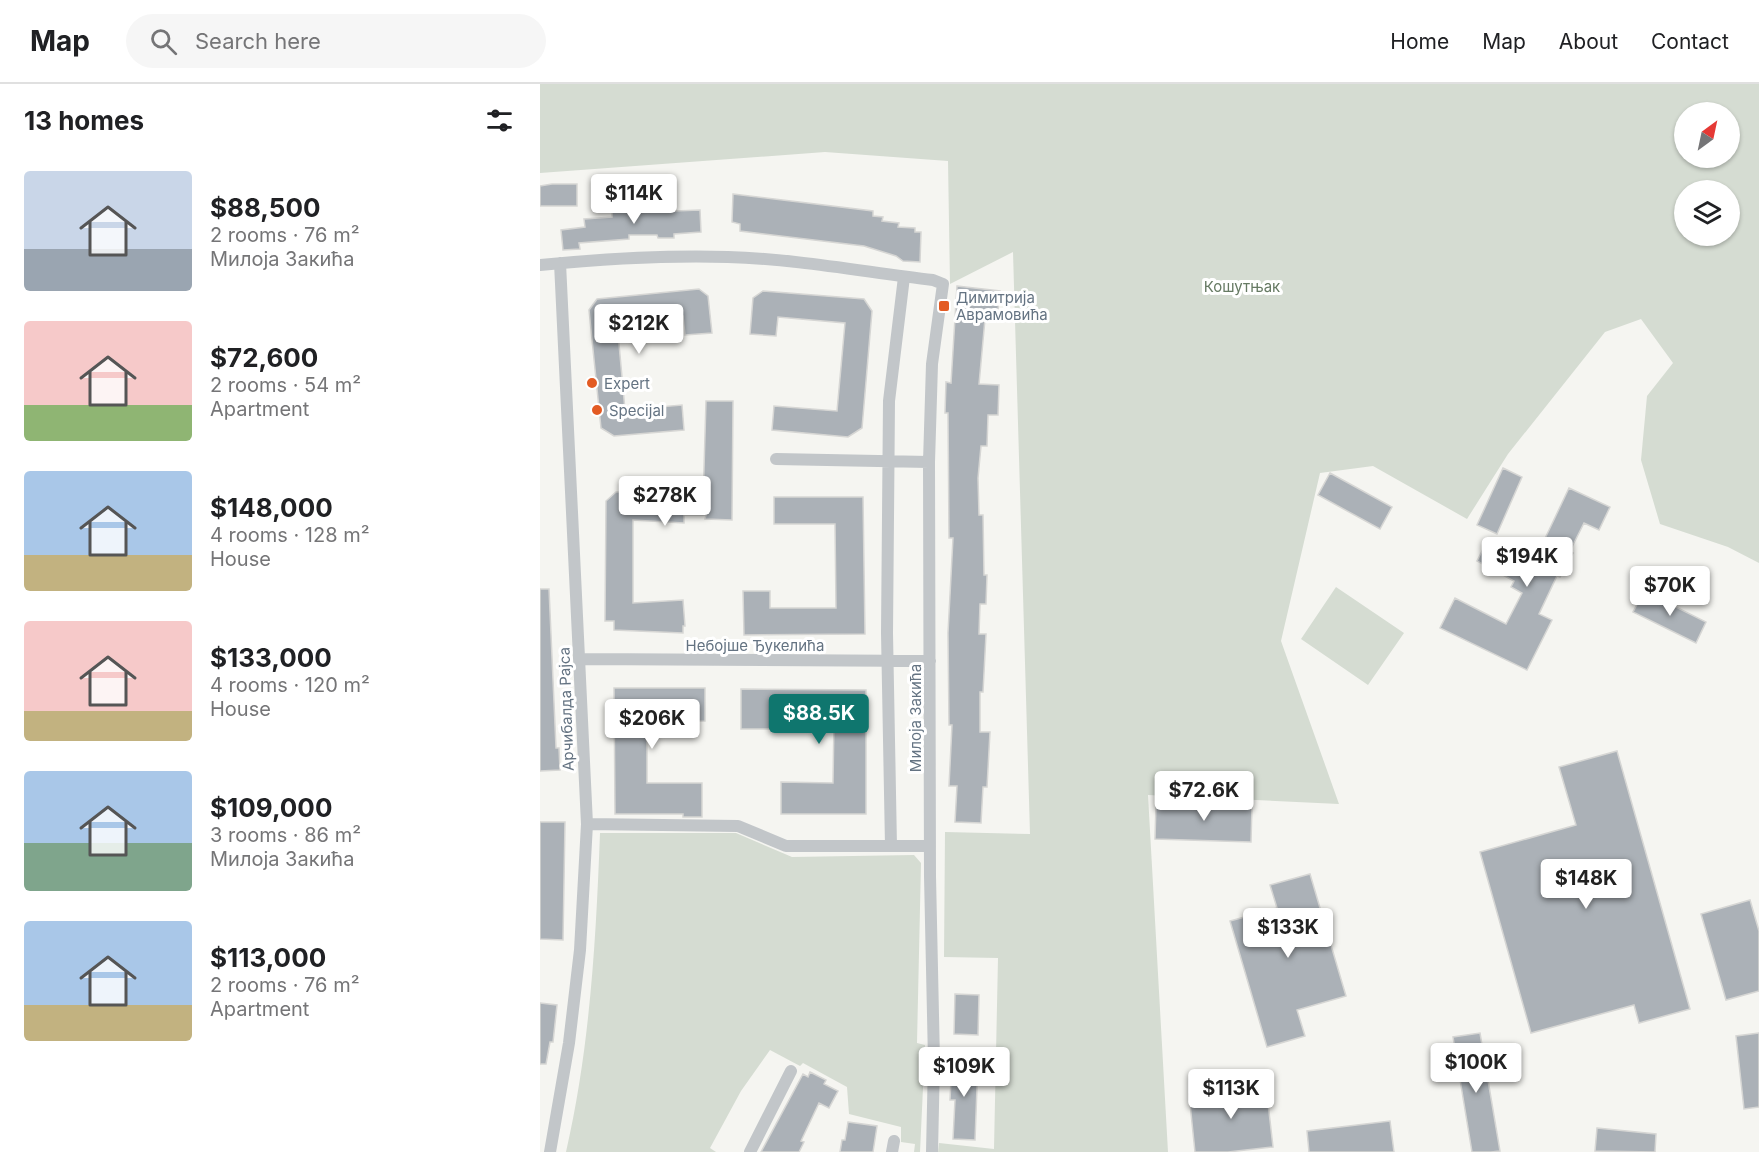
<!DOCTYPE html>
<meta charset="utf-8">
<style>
:root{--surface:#fff;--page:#f6f6f6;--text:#202124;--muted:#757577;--line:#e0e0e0;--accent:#0f766e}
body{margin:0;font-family:Inter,sans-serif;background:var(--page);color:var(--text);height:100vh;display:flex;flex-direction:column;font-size:22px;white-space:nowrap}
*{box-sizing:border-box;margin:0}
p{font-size:20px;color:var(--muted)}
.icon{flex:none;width:33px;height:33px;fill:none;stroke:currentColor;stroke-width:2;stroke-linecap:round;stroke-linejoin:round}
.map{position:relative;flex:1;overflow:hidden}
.drawer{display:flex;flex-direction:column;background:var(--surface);width:540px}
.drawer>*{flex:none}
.needle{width:39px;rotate:33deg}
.tools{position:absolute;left:1134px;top:18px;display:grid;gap:12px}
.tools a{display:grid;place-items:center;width:66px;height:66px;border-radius:50%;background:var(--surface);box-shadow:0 2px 4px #0004;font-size:30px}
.price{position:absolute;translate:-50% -51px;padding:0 14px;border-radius:6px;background:#fff;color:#222;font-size:20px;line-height:39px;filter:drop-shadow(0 2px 3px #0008)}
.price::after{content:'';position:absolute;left:50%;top:36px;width:18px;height:14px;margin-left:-9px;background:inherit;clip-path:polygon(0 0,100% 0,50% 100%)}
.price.on{background:var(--accent);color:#fff}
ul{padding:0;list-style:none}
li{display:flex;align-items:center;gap:18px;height:150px;padding:0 24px}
li span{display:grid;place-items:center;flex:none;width:168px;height:120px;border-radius:6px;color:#555}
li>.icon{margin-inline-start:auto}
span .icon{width:72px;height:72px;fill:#fffc;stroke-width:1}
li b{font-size:26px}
h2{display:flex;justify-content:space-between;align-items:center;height:72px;padding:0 24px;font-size:26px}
header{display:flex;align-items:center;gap:36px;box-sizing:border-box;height:84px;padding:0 30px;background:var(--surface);border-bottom:2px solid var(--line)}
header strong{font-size:28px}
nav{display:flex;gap:33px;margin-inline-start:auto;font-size:21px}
.search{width:420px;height:54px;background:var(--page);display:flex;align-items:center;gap:15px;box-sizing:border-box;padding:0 21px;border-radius:33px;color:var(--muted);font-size:22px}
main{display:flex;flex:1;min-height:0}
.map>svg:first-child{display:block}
</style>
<header>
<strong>Map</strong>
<div class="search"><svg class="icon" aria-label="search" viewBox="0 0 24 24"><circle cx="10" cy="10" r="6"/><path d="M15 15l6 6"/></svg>Search here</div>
<nav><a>Home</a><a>Map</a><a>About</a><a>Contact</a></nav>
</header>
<main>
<section class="drawer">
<h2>13 homes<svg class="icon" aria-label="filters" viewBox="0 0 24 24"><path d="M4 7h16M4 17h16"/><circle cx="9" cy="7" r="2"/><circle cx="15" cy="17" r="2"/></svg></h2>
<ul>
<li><span style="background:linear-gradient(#c9d6e8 65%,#9aa5b1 0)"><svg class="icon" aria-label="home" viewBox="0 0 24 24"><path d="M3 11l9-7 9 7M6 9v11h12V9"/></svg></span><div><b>$88,500</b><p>2 rooms · 76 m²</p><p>Милоја Закића</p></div></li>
<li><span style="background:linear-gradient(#f6c9c9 70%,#8fb573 0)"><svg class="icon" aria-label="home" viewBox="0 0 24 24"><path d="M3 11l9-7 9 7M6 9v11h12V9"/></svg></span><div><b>$72,600</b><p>2 rooms · 54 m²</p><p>Apartment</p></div></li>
<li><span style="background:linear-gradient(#a9c7e8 70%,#c2b280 0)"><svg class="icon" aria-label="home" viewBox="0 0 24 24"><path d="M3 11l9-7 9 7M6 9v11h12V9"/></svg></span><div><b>$148,000</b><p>4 rooms · 128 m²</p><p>House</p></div></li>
<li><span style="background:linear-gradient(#f6c9c9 75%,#c2b280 0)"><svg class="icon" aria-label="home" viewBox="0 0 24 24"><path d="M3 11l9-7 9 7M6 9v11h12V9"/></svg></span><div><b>$133,000</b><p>4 rooms · 120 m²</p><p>House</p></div></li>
<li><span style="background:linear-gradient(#a9c7e8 60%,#7fa58c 0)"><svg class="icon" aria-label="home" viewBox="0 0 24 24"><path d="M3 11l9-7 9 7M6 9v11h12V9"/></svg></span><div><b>$109,000</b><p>3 rooms · 86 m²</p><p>Милоја Закића</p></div></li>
<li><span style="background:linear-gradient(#a9c7e8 70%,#c2b280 0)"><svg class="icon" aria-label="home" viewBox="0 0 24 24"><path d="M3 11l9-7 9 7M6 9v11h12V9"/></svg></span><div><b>$113,000</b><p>2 rooms · 76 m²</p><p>Apartment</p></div></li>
</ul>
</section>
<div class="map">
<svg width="1219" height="1068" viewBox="0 0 1219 1068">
<rect width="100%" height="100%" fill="#f5f5f1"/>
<path fill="#d5dcd2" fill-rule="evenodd" d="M 0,0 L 1219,0 L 1219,479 L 1188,463 L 1120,440 L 1101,376 L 1107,312 L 1133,279 L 1101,235 L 1065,248 L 968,370 L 927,435 L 833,382 L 780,389 L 741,557 L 799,720 L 608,711 L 628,1068 L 398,1068 L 399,1059 L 454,1065 L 458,874 L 404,873 L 405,748 L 490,750 L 473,168 L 410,200 L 408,77 L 285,68 L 0,89 ZM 1144,28 L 1190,28 L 1190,74 L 1144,74 ZM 1144,106 L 1190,106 L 1190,152 L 1144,152 Z
M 796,503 L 864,549 L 828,601 L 761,555 Z
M 60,749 L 196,749 L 252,773 L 374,771 L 381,779 L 377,959 L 385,961 L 380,1068 L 374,1068 L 375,1060 L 361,1058 L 361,1043 L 309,1030 L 307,1003 L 263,979 L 260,982 L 230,966 L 201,1007 L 170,1064 L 176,1068 L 26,1068 C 50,963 56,856 60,749 Z"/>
<path fill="#abb1b7" stroke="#d6d6d4" stroke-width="1.5" d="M 12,100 L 37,100 L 37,122 L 0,122 L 0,102 Z
M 193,110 L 333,127 L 333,132 L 343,133 L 342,137 L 359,139 L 358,143 L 375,144 L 375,148 L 381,148 L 380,178 L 363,177 L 356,172 L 324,162 L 200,147 L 200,140 L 192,138 Z
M 85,119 L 133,121 L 134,127 L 160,126 L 161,148 L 134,150 L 134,154 L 118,154 L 117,151 L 89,151 L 89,155 L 39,159 L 40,165 L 23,166 L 21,146 L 45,143 L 44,135 L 72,133 L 72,124 L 85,123 Z
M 417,202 L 460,207 L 457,236 L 445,235 L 439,300 L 459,301 L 458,331 L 448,331 L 447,362 L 441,362 L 438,394 L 439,431 L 443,431 L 444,491 L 447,491 L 446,520 L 440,520 L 439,550 L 446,550 L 443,608 L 440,608 L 440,648 L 450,648 L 447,703 L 443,703 L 441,739 L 415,738 L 417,702 L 409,702 L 412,641 L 409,641 L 408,549 L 413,454 L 409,454 L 408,329 L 405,329 L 406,298 L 411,299 Z
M 159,205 L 168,212 L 172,249 L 145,251 L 143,232 L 77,238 L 85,326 L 142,321 L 144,346 L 74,352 L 61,344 L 49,226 L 57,215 Z
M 223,207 L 324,215 L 332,227 L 322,344 L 308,353 L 232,346 L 234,322 L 297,327 L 305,239 L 238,233 L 236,252 L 210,250 L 213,214 Z
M 166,317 L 193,317 L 192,436 L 165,435 L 166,431 L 144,431 L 144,439 L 93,436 L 93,519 L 143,516 L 145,542 L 143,542 L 143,549 L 74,546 L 74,537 L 65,537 L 66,417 L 76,408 L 150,406 L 151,419 L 163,418 Z
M 963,384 L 982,393 L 957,450 L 937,441 Z
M 790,389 L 852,423 L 840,445 L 778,411 Z
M 1029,404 L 1070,423 L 1059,446 L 1044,439 L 1030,467 L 1033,469 L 1020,493 L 1017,492 L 999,530 L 1012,536 L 987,586 L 900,544 L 915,514 L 966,540 L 982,509 L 971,503 L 974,497 L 937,477 L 943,465 L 979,486 L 982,481 L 990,486 Z
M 234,413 L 323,413 L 325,550 L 204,551 L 203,507 L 230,507 L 230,524 L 296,524 L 295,440 L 234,440 Z
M 0,505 L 9,505 L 16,664 L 19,664 L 20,686 L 0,687 Z
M 1104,507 L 1166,538 L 1156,559 L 1093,528 Z
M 74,604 L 165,604 L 165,637 L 107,638 L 107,699 L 162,699 L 162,733 L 143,733 L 143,730 L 75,730 Z
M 201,605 L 326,606 L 326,730 L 241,730 L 241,698 L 293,699 L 294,636 L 230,635 L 230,645 L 201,645 Z
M 1077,667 L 1150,925 L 1099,939 L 1094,921 L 991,949 L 940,768 L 1036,741 L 1019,683 Z
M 616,719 L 712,722 L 711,758 L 615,755 Z
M 0,738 L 25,738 L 23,856 L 0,855 Z
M 770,790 L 806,912 L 757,926 L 765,952 L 727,963 L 690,837 L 737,824 L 730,801 Z
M 1210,816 L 1219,847 L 1219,907 L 1186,916 L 1161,830 Z
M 415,910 L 439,911 L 438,951 L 414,950 Z
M 0,919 L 17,921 L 13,958 L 10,958 L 6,980 L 0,980 Z
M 940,949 L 960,1067 L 951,1068 L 932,1068 L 913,953 Z
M 1219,949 L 1219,1023 L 1204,1025 L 1196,952 Z
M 412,976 L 438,977 L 435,1056 L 413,1055 L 415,1016 L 410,1016 Z
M 270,988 L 286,996 L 284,1000 L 298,1007 L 289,1024 L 279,1019 L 261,1057 L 264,1058 L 259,1068 L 221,1068 L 263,990 L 268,993 Z
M 726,1001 L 733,1063 L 688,1068 L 655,1068 L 649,1010 Z
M 850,1037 L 854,1068 L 769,1068 L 767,1047 Z
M 308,1038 L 337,1042 L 333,1068 L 300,1068 L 302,1056 L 305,1056 Z
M 1057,1044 L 1116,1050 L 1115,1068 L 1055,1067 Z"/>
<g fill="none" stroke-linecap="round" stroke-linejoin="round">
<path stroke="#c2c6c9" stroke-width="12" d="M 0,181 C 62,175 125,171 188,173 C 257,175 325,188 393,196 L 403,200 L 392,280 L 389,378 L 390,792 L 394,977 L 392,1068
M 236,375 L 389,378
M 40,575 L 390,577
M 47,740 L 198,742 L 246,762 L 390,762
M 351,762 L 347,549 L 349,317 L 364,193
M 10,1068 L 29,959 L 40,866 L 47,740 L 20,179
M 210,1068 L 251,987
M 352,1068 L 354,1057"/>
</g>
<g fill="#e35b23" stroke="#fff" stroke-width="2">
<rect x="398" y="216" width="12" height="12" rx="3"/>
<circle cx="52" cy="299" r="6"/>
<circle cx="57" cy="326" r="6"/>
</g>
<g text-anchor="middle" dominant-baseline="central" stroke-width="6" stroke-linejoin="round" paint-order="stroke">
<g font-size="15" fill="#667a63" stroke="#fff">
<text x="702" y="202">Кошутњак</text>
</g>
<g font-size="15" fill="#647382" stroke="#fff" text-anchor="start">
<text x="416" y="213">Димитрија<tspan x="416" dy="17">Аврамовића</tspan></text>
<text x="64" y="299">Expert</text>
<text x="69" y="326">Specijal</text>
</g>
<g font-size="15" fill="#647382" stroke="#fff">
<text x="215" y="561">Небојше Ђукелића</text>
<text transform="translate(26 625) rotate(-92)">Арчибалда Рајса</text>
<text transform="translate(375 634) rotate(-90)">Милоја Закића</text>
</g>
</g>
</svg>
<div class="tools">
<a><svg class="needle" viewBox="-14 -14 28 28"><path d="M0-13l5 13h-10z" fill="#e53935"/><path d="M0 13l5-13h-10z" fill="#757577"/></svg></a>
<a><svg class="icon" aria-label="layers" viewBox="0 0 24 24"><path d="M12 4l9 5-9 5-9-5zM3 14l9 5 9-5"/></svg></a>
</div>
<b class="price" style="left:94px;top:141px">$114K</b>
<b class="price" style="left:99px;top:271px">$212K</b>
<b class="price" style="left:125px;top:443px">$278K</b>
<b class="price" style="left:987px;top:504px">$194K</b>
<b class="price" style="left:1130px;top:533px">$70K</b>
<b class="price on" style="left:279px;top:661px">$88.5K</b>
<b class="price" style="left:112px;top:666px">$206K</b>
<b class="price" style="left:664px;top:738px">$72.6K</b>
<b class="price" style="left:1046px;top:826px">$148K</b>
<b class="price" style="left:748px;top:875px">$133K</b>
<b class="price" style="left:936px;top:1010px">$100K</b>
<b class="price" style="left:424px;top:1014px">$109K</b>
<b class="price" style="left:691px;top:1036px">$113K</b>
</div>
</main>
